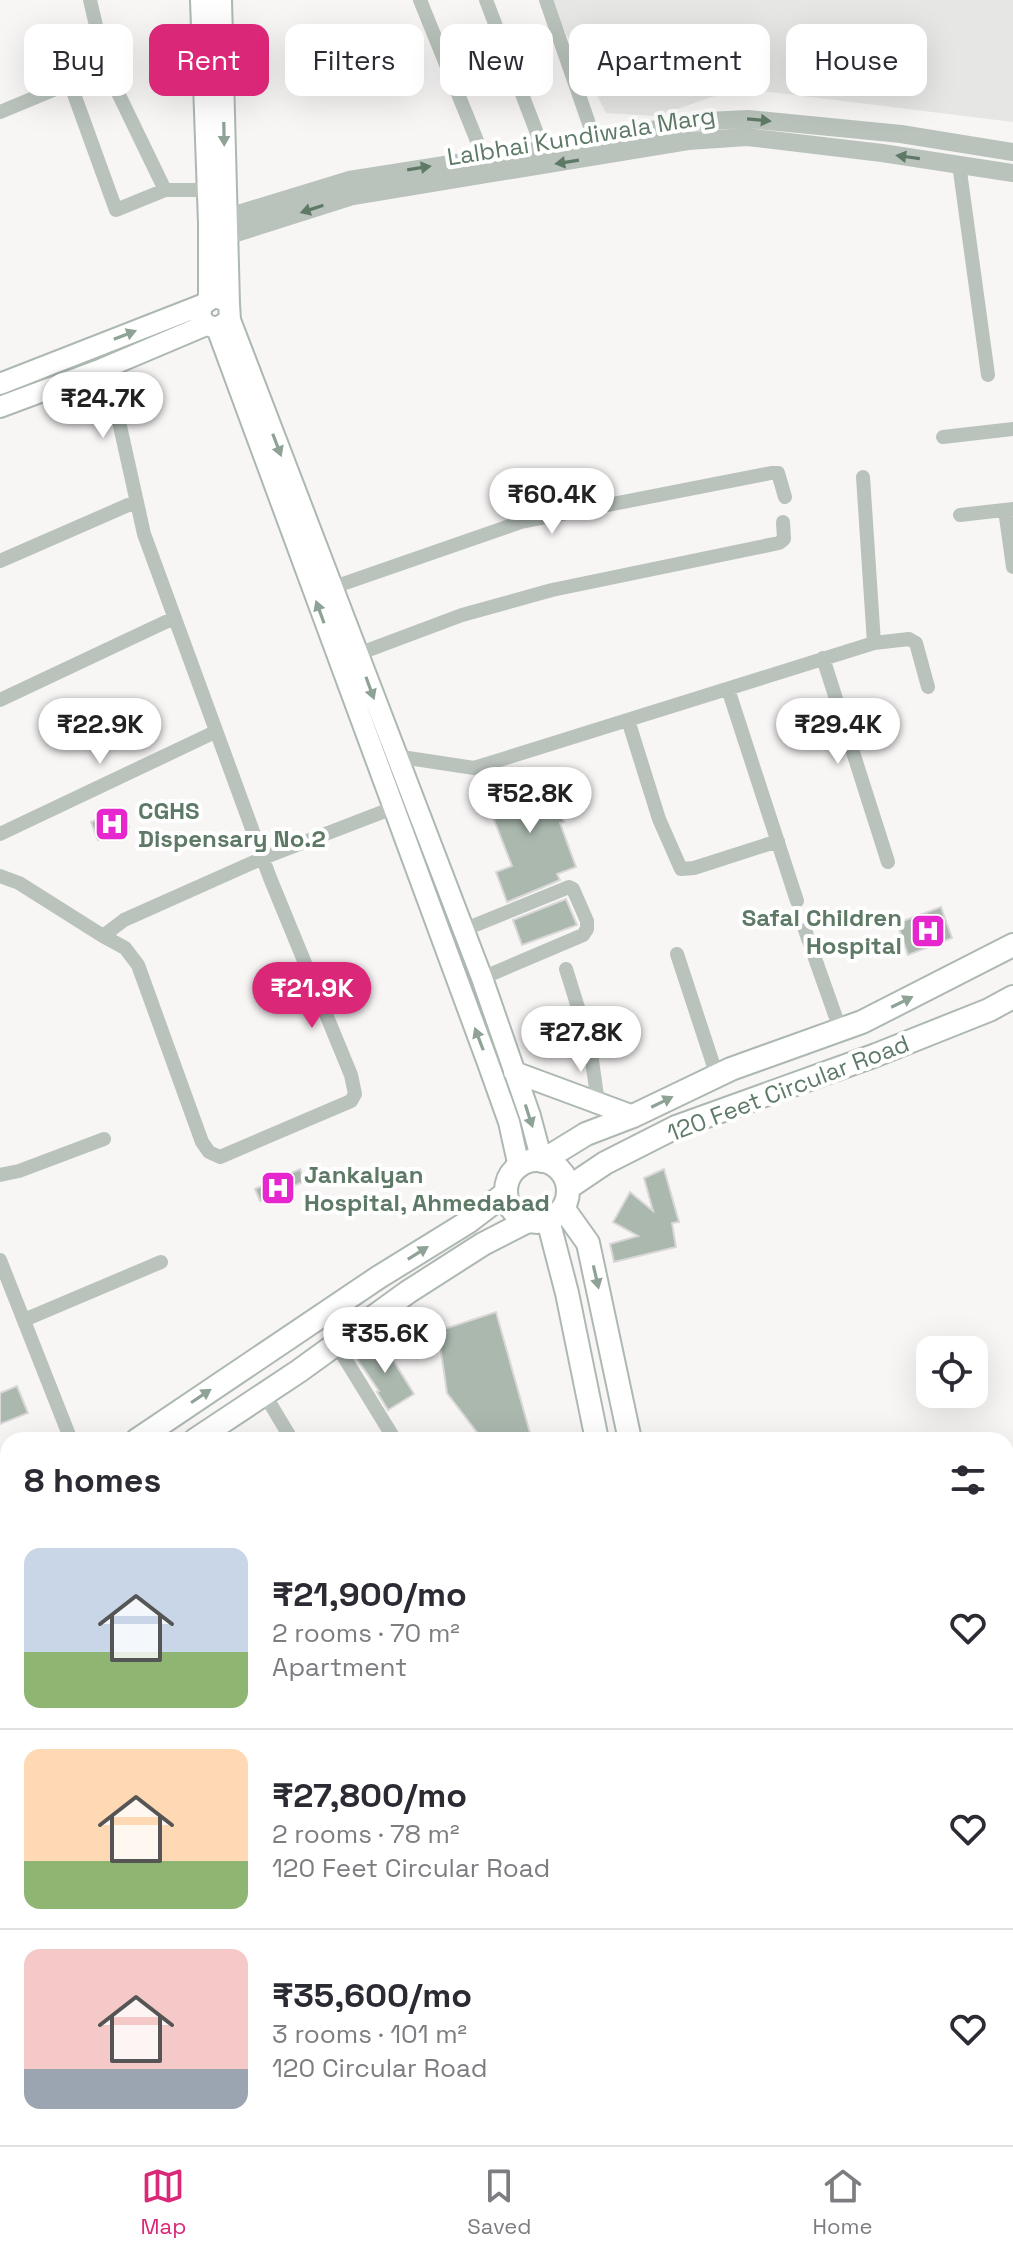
<!DOCTYPE html>
<meta charset="utf-8">
<style>
:root{--surface:#fff;--page:#f7f7f7;--text:#2b2b33;--muted:#7c7c81;--line:#e1e1e2;--accent:#db2777}
body{margin:0;font-family:"Space Grotesk",sans-serif;background:var(--page);color:var(--text);height:100vh;display:flex;flex-direction:column;font-size:30px;white-space:nowrap}
*{box-sizing:border-box;margin:0}
p{font-size:26px;color:var(--muted)}
.icon{flex:none;width:44px;height:44px;fill:none;stroke:currentColor;stroke-width:2;stroke-linecap:round;stroke-linejoin:round}
.map{position:relative;flex:1;overflow:hidden}
.side{position:absolute;left:0px;top:1432px;width:1014px;height:714px;display:flex;flex-direction:column;background:var(--surface);border-radius:24px 24px 0 0;box-shadow:0 8px 32px #0002}
.side>*{flex:none}
.banner{position:absolute;left:24px;top:24px;width:966px;height:72px;display:flex;gap:16px}
.fabs{position:absolute;left:916px;top:1336px;display:grid;gap:16px}
.fabs a{display:grid;place-items:center;width:72px;height:72px;border-radius:16px;background:var(--surface);box-shadow:0 8px 32px #0002;font-size:40px}
.price{position:absolute;translate:-50% -68px;padding:0 18px;border-radius:28px;background:#fff;color:#222;font-size:26px;line-height:52px;filter:drop-shadow(0 2px 4px #0008)}
.price::after{content:'';position:absolute;left:50%;top:48px;width:24px;height:18px;margin-left:-12px;background:inherit;clip-path:polygon(0 0,100% 0,50% 100%)}
.price.selected{background:var(--accent);color:#fff}
ul{padding:0;list-style:none}
li{display:flex;align-items:center;gap:24px;height:200px;padding:0 24px}
li+li{border-top:2px solid var(--line)}
li span{display:grid;place-items:center;flex:none;width:224px;height:160px;border-radius:16px;color:#555}
li>.icon{margin-inline-start:auto}
span .icon{width:96px;height:96px;fill:#fffc;stroke-width:1}
li b{font-size:34px}
h2{display:flex;justify-content:space-between;align-items:center;height:96px;padding:0 24px;font-size:34px}
.chip{padding:0 28px;border-radius:16px;background:var(--surface);box-shadow:0 8px 32px #0002;font-size:28px;line-height:72px}
.chip.selected{background:var(--accent);color:#fff}
.menu{display:flex;justify-content:space-around;align-items:center;height:112px;border-top:2px solid var(--line);background:var(--surface);font-size:22px;color:var(--muted)}
.menu a{display:grid;justify-items:center;gap:4px}
.menu .selected{color:var(--accent)}
.map>svg:first-child{display:block}
</style>
<div class="map">
<svg width="1013" height="2145" viewBox="0 0 1013 2145">
<rect width="100%" height="100%" fill="#f8f5f5"/>
<path fill="#e6e6e4" d="M 549,0 L 1013,0 L 1013,122 L 738,88 L 657,116 L 606,113 Z"/>
<path fill="#aab8ae" stroke="#d9d7d7" stroke-width="2" d="M 544,770 L 564,822 L 560,823 L 576,867 L 557,874 L 560,880 L 507,902 L 496,872 L 512,866 L 484,794 Z
M 121,809 L 129,827 L 98,840 L 91,822 Z
M 566,899 L 577,925 L 522,945 L 513,920 Z
M 941,907 L 952,938 L 908,955 L 897,923 Z
M 300,1169 L 305,1181 L 260,1201 L 255,1189 Z
M 664,1169 L 679,1222 L 672,1223 L 676,1247 L 614,1262 L 610,1244 L 638,1236 L 613,1222 L 630,1192 L 653,1211 L 644,1178 Z
M 496,1312 L 530,1433 L 504,1440 L 483,1440 L 447,1393 L 438,1331 Z
M 380,1339 L 414,1394 L 388,1410 L 377,1392 L 379,1391 L 355,1356 Z
M 17,1386 L 28,1413 L 0,1424 L 0,1393 Z"/>
<g fill="none" stroke-linecap="round" stroke-linejoin="round">
<g stroke="#acb8b0" stroke-width="24">
<path id="secondary" d="M 201,0 L 209,223 L 209,299
M 221,0 L 229,304
M 230,320 L 482,978 L 530,1116 L 542,1161
M 217,328 L 488,1063 L 509,1122 L 519,1167
M 0,384 L 202,305 L 214,297 L 225,300 L 229,304 L 230,320 L 217,328 L 206,325 L 200,316 L 202,305
M 0,407 L 102,369 L 206,325
M 514,1072 L 633,1116"/>
</g>
<g stroke="#adb8b1" stroke-width="26">
<path id="primary" d="M506 1191a31 31 0 1 1 62 0a31 31 0 1 1-62 0Z
M 542,1161 L 586,1134 L 633,1116 L 731,1069 L 862,1022 L 1013,945
M 568,1188 L 605,1163 L 676,1127 L 876,1055 L 989,1010 L 1013,997
M 563,1208 L 588,1243 L 630,1440
M 548,1220 L 567,1293 L 597,1440
M 137,1440 L 379,1277 L 468,1222 L 506,1193
M 195,1440 L 299,1371 L 408,1292 L 483,1244 L 528,1221
M 0,1530 L 8,1525
M 0,1573 L 8,1567
M 617,2138 L 617,2145
M 648,2145 L 648,2138"/>
</g>
<path stroke="#b9c3bc" stroke-width="14" d="M 420,0 L 484,158
M 486,0 L 543,149
M 546,0 L 595,141
M 106,68 L 165,190 L 207,190
M 70,83 L 116,210 L 165,190
M 0,112 L 106,68 L 90,0
M 959,164 L 988,375
M 943,437 L 1013,429
M 863,477 L 874,643
M 1005,510 L 1013,567
M 960,515 L 1013,509
M 0,561 L 135,502
M 331,588 L 521,522 L 771,473 L 778,473 L 785,497
M 358,654 L 462,615 L 552,590 L 779,543 L 784,539 L 783,522
M 823,658 L 888,862
M 728,689 L 797,901
M 0,700 L 174,618
M 628,720 L 659,819 L 681,869 L 694,868 L 778,841
M 395,756 L 474,768 L 874,643 L 909,639 L 916,643 L 928,687
M 0,834 L 215,732
M 0,876 L 19,883 L 103,936 L 125,948 L 138,965 L 202,1142 L 209,1152 L 220,1157 L 351,1101 L 355,1094 L 351,1075 L 270,878 L 144,534 L 112,390 L 102,369
M 463,930 L 569,887 L 573,889 L 587,921 L 587,929 L 583,935 L 482,978
M 805,930 L 840,1029
M 103,936 L 124,920 L 263,858 L 393,808
M 677,954 L 717,1076
M 566,969 L 590,1046 L 598,1103
M 0,1175 L 19,1171 L 104,1139
M 0,1260 L 71,1440
M 24,1320 L 161,1262
M 336,1344 L 395,1440
M 265,1395 L 292,1440
M 8,1886 L 6,1896 L 8,1902
M 1006,1908 L 1013,1924
M 48,2138 L 51,2145
M 331,2138 L 333,2145
M 874,2138 L 874,2145
M 200,2145 L 217,2138"/>
<path stroke="#b9c3bc" stroke-width="18" d="M 215,221 L 349,180 L 616,138 L 688,122 L 748,119 L 901,134 L 1013,152
M 214,240 L 353,196 L 688,141 L 747,137 L 882,153 L 1013,173
M 1006,2037 L 1013,2032
M 0,2091 L 8,2087
M 945,2138 L 945,2145
M 962,2138 L 963,2145
M 617,2145 L 691,2145
M 772,2145 L 798,2138"/>
<use href="#secondary" stroke="#fff" stroke-width="20"/>
<use href="#primary" stroke="#fff" stroke-width="22"/>
</g>
<defs><path id="oneway-solid" d="M-6-.8H1V-3.2L6.5 0L1 3.2V.8H-6Z" transform="scale(2)"/></defs>
<g fill="#5e7a67">
<use href="#oneway-solid" transform="translate(759 120) rotate(5)"/>
<use href="#oneway-solid" transform="translate(908 157) rotate(-172)"/>
<use href="#oneway-solid" transform="translate(567 162) rotate(171)"/>
<use href="#oneway-solid" transform="translate(419 168) rotate(-9)"/>
<use href="#oneway-solid" transform="translate(312 209) rotate(162)"/>
</g>
<g fill="#8ea295">
<use href="#oneway-solid" transform="translate(224 134) rotate(89)"/>
<use href="#oneway-solid" transform="translate(125 335) rotate(-21)"/>
<use href="#oneway-solid" transform="translate(277 445) rotate(69)"/>
<use href="#oneway-solid" transform="translate(320 612) rotate(-110)"/>
<use href="#oneway-solid" transform="translate(370 688) rotate(70)"/>
<use href="#oneway-solid" transform="translate(902 1002) rotate(-26)"/>
<use href="#oneway-solid" transform="translate(479 1039) rotate(-111)"/>
<use href="#oneway-solid" transform="translate(662 1102) rotate(-26)"/>
<use href="#oneway-solid" transform="translate(529 1116) rotate(72)"/>
<use href="#oneway-solid" transform="translate(418 1253) rotate(-32)"/>
<use href="#oneway-solid" transform="translate(596 1277) rotate(77)"/>
<use href="#oneway-solid" transform="translate(201 1396) rotate(-34)"/>
</g>
<defs>
<g id="hospital-square" transform="scale(1.8)"><rect x="-9" y="-9" width="18" height="18" rx="4" fill="#e627ce" stroke="#fff"/><path d="M-5-5h3v3.5h4V-5h3V5h-3V1.5h-4V5h-3Z" fill="#fff"/></g>
</defs>
<g fill-rule="evenodd">
<use href="#hospital-square" x="112" y="824"/>
<use href="#hospital-square" x="928" y="931"/>
<use href="#hospital-square" x="278" y="1188"/>
</g>
<g text-anchor="middle" dominant-baseline="central" stroke-width="8" stroke-linejoin="round" paint-order="stroke">
<g font-size="24" fill="#5e7a67" stroke="#fff">
<text transform="translate(581 136) rotate(-9)">Lalbhai Kundiwala Marg</text>
<text transform="translate(788 1088) rotate(-21)">120 Feet Circular Road</text>
</g>
<g font-size="24" font-weight="bold" fill="#5e7a67" stroke="#fff" text-anchor="start">
<text x="138" y="810">CGHS<tspan x="138" dy="28">Dispensary No.2</tspan></text>
<text x="902" y="917" text-anchor="end">Safal Children<tspan x="902" dy="28">Hospital</tspan></text>
<text x="304" y="1174">Jankalyan<tspan x="304" dy="28">Hospital, Ahmedabad</tspan></text>
</g>
</g>
</svg>
<div class="fabs">
<a><svg class="icon" aria-label="locate" viewBox="0 0 24 24"><circle cx="12" cy="12" r="6"/><path d="M12 2v4M12 18v4M2 12h4M18 12h4"/></svg></a>
</div>
<b class="price" style="left:103px;top:440px">₹24.7K</b>
<b class="price" style="left:552px;top:536px">₹60.4K</b>
<b class="price" style="left:100px;top:766px">₹22.9K</b>
<b class="price" style="left:838px;top:766px">₹29.4K</b>
<b class="price" style="left:530px;top:835px">₹52.8K</b>
<b class="price selected" style="left:312px;top:1030px">₹21.9K</b>
<b class="price" style="left:581px;top:1074px">₹27.8K</b>
<b class="price" style="left:385px;top:1375px">₹35.6K</b>
<div class="banner">
<a class="chip">Buy</a>
<a class="chip selected">Rent</a>
<a class="chip">Filters</a>
<a class="chip">New</a>
<a class="chip">Apartment</a>
<a class="chip">House</a>
</div>
<section class="side">
<h2>8 homes<svg class="icon" aria-label="filters" viewBox="0 0 24 24"><path d="M4 7h16M4 17h16"/><circle cx="9" cy="7" r="2"/><circle cx="15" cy="17" r="2"/></svg></h2>
<ul>
<li><span style="background:linear-gradient(#c9d6e8 65%,#8fb573 0)"><svg class="icon" aria-label="home" viewBox="0 0 24 24"><path d="M3 11l9-7 9 7M6 9v11h12V9"/></svg></span><div><b>₹21,900/mo</b><p>2 rooms · 70 m²</p><p>Apartment</p></div><svg class="icon" aria-label="heart" viewBox="0 0 24 24"><path d="M12 20l-8-8c-3-5 5-10 8-4 3-6 11-1 8 4z"/></svg></li>
<li><span style="background:linear-gradient(#ffd9b3 70%,#8fb573 0)"><svg class="icon" aria-label="home" viewBox="0 0 24 24"><path d="M3 11l9-7 9 7M6 9v11h12V9"/></svg></span><div><b>₹27,800/mo</b><p>2 rooms · 78 m²</p><p>120 Feet Circular Road</p></div><svg class="icon" aria-label="heart" viewBox="0 0 24 24"><path d="M12 20l-8-8c-3-5 5-10 8-4 3-6 11-1 8 4z"/></svg></li>
<li><span style="background:linear-gradient(#f6c9c9 75%,#9aa5b1 0)"><svg class="icon" aria-label="home" viewBox="0 0 24 24"><path d="M3 11l9-7 9 7M6 9v11h12V9"/></svg></span><div><b>₹35,600/mo</b><p>3 rooms · 101 m²</p><p>120 Circular Road</p></div><svg class="icon" aria-label="heart" viewBox="0 0 24 24"><path d="M12 20l-8-8c-3-5 5-10 8-4 3-6 11-1 8 4z"/></svg></li>
</ul>
</section>
</div>
<nav class="menu">
<a class="selected"><svg class="icon" aria-label="map" viewBox="0 0 24 24"><path d="M3 6l6-2 6 2 6-2v14l-6 2-6-2-6 2zM9 4v14M15 6v14"/></svg>Map</a>
<a><svg class="icon" aria-label="saved" viewBox="0 0 24 24"><path d="M7 4h10v16l-5-4-5 4z"/></svg>Saved</a>
<a><svg class="icon" aria-label="home" viewBox="0 0 24 24"><path d="M3 11l9-7 9 7M6 9v11h12V9"/></svg>Home</a>
</nav>
